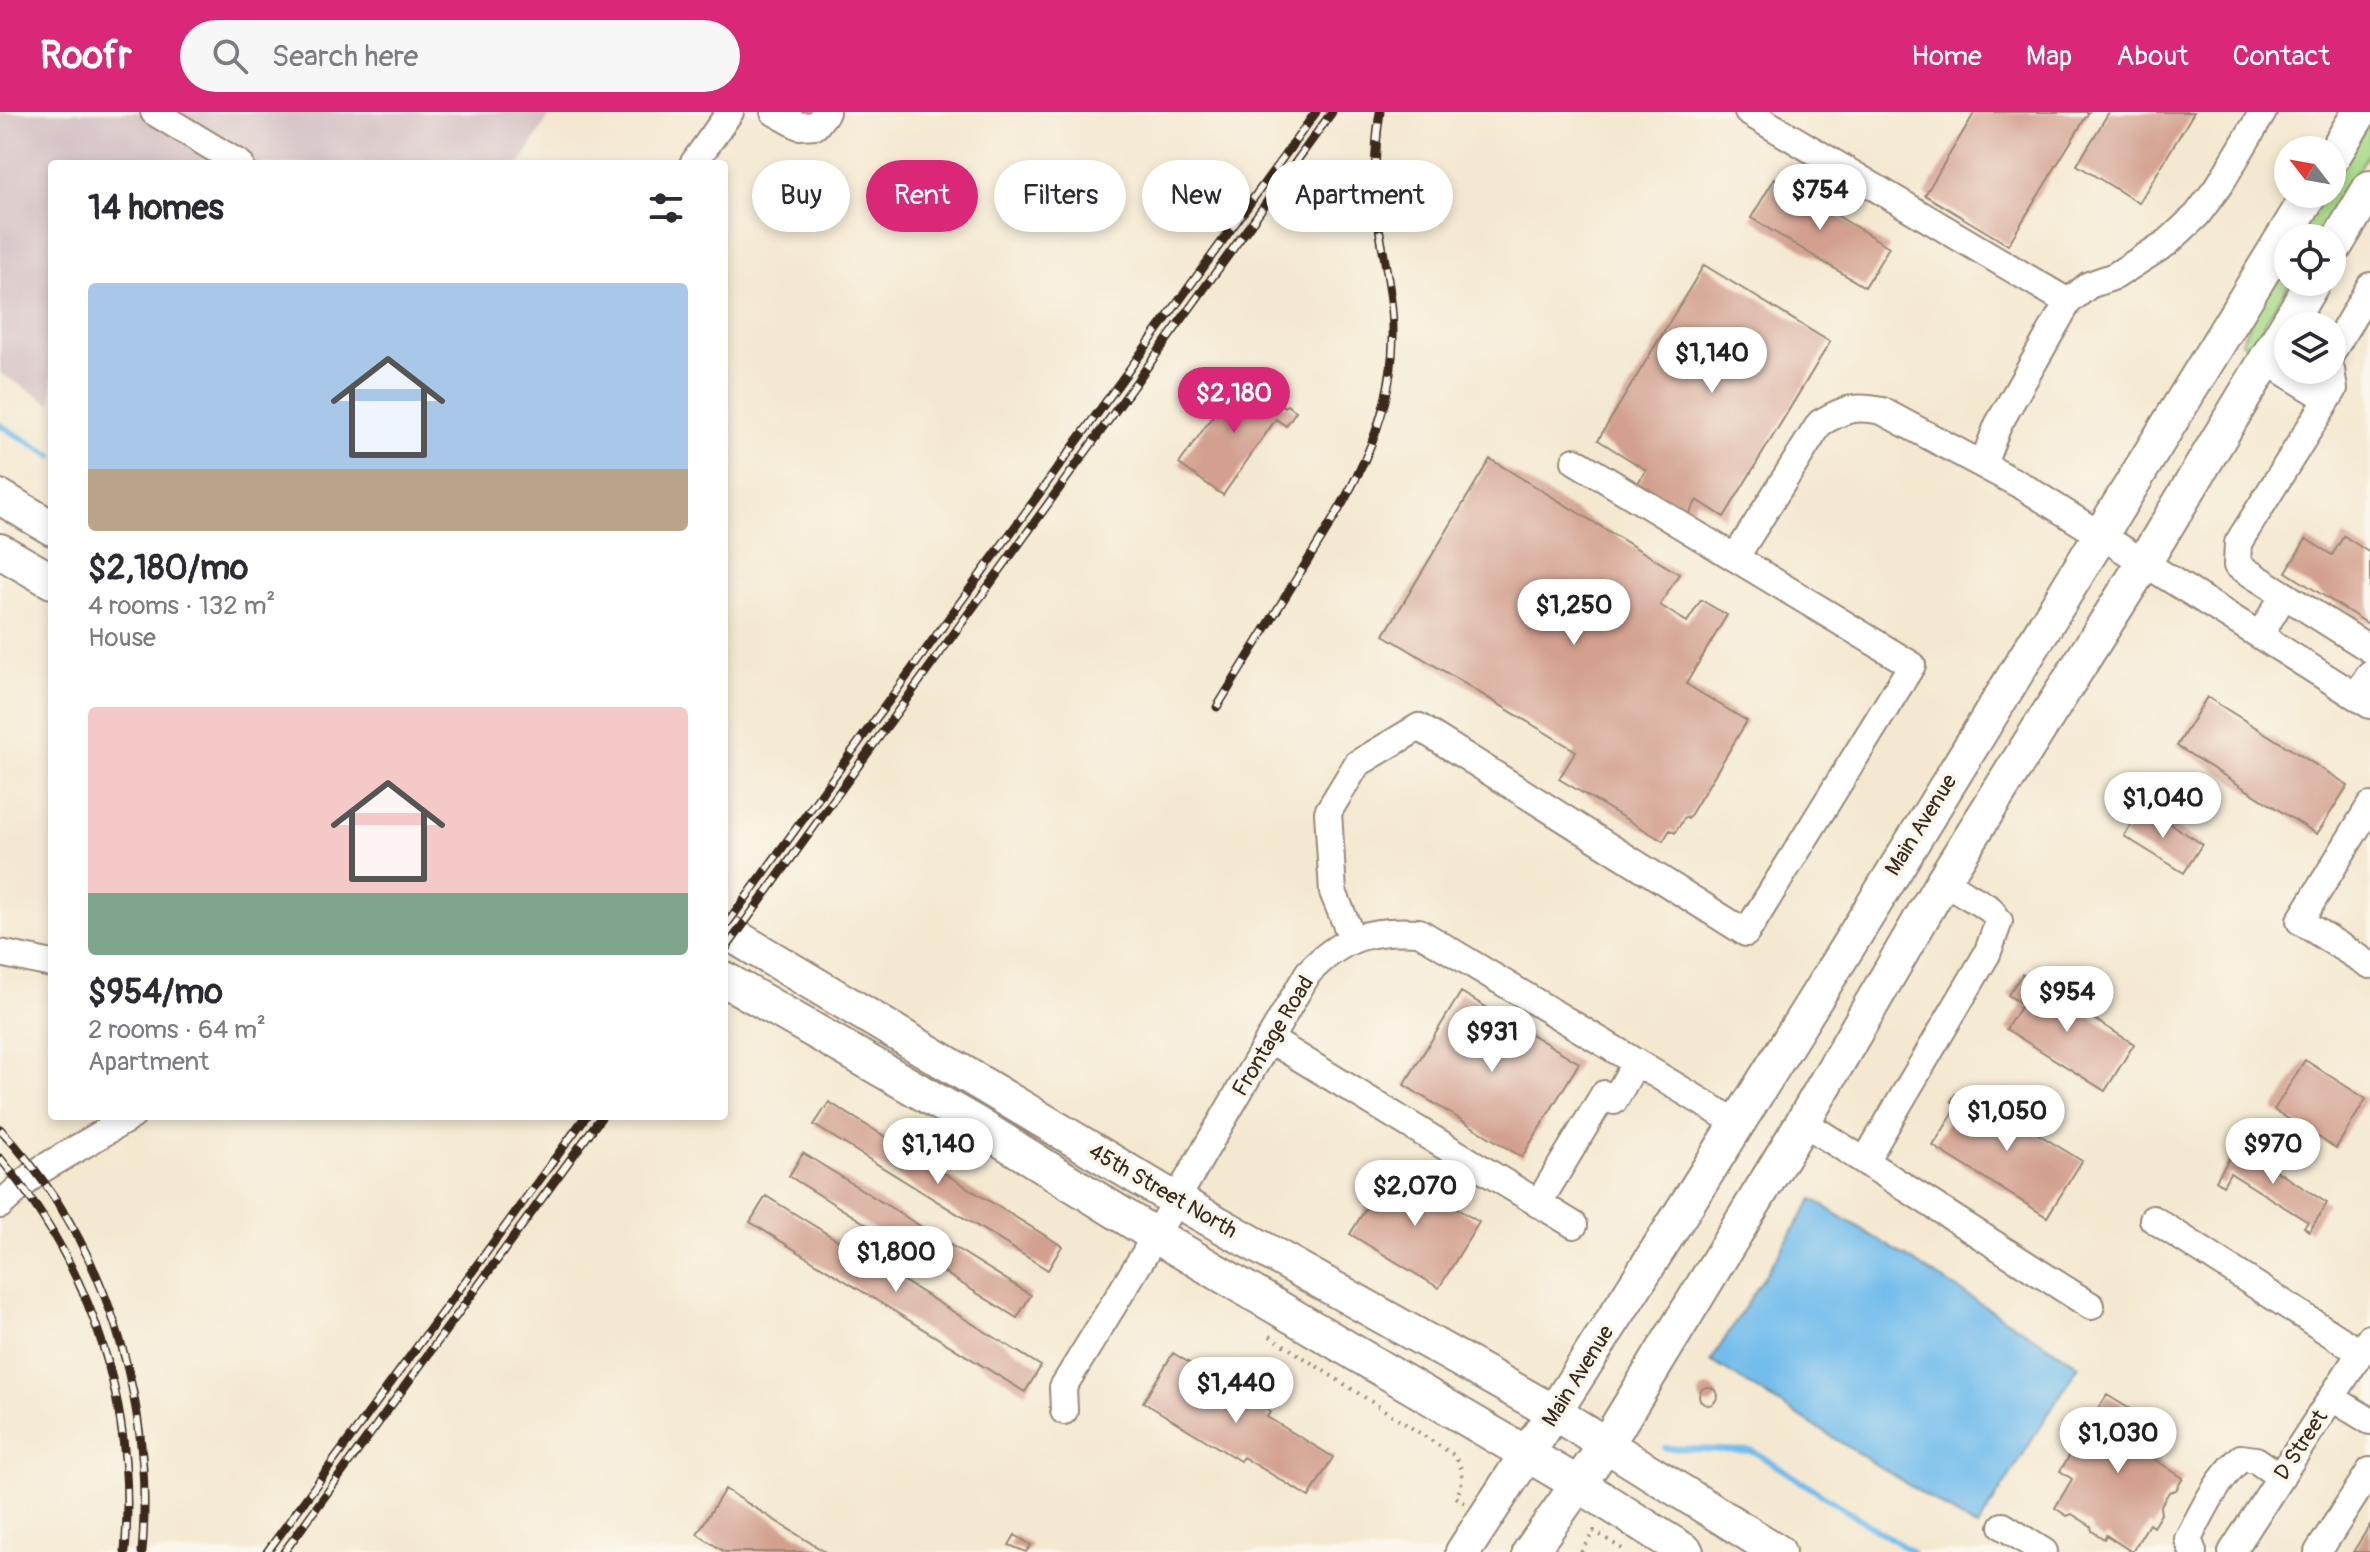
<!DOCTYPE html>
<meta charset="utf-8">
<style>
:root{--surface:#fff;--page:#f7f7f7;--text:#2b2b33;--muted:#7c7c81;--accent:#db2777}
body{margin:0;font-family:Pangolin,sans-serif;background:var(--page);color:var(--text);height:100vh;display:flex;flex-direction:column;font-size:30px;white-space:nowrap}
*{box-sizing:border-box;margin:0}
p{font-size:26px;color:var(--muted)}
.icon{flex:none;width:44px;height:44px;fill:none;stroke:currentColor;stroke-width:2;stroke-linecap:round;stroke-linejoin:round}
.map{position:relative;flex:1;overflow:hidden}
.details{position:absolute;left:48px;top:48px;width:680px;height:960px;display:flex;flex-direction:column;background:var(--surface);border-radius:8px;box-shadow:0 4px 12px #0003}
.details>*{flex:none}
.banner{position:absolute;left:752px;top:48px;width:760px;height:72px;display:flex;gap:16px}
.needle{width:52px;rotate:301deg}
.buttons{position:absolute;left:2274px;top:24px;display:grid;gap:16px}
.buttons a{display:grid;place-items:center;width:72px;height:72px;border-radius:50%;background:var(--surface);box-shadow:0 4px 12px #0003;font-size:40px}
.price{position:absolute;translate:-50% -68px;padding:0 18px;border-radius:28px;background:#fff;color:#222;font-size:26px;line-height:52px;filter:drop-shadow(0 2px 4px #0008)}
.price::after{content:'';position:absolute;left:50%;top:48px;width:24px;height:18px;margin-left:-12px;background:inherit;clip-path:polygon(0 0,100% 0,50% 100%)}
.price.on{background:var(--accent);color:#fff}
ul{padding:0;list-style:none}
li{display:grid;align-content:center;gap:16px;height:424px;padding:0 40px}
li span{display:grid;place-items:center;height:248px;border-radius:8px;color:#555}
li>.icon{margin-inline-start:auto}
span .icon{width:144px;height:144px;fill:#fffc;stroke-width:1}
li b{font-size:34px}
h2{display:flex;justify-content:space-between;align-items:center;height:96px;padding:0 40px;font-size:34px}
.chip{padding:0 28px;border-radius:36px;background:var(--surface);box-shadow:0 4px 12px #0003;font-size:28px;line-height:72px}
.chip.on{background:var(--accent);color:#fff}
header{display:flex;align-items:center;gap:48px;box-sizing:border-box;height:112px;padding:0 40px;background:var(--accent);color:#fff}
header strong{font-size:38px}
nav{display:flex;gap:44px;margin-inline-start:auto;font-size:28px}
.search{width:560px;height:72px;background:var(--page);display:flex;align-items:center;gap:20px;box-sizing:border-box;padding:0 28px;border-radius:44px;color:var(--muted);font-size:30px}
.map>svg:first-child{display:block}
</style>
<header>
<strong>Roofr</strong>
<div class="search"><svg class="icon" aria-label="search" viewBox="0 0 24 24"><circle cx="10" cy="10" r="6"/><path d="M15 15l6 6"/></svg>Search here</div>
<nav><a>Home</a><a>Map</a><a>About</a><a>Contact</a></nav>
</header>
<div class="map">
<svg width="2370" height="1440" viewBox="0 0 2370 1440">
<rect width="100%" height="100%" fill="#fbf7ec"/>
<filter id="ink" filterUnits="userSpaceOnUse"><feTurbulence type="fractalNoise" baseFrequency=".0125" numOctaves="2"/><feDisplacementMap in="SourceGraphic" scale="16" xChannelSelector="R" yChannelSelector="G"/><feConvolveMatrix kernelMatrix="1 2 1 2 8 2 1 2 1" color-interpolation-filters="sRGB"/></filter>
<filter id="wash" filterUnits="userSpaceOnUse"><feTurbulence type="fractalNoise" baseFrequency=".006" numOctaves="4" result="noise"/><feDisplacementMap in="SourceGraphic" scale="32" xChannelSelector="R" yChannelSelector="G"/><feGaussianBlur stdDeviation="1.8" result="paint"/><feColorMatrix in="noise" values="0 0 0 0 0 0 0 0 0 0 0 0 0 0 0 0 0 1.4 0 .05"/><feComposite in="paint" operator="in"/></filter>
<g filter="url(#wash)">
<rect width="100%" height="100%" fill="#f4e8d0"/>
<path fill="#d2bec1" d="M 0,0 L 552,0 L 520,52 L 52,52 L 52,292 L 0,261 Z"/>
<path fill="#aadb8a" stroke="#728254" stroke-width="2" d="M 2370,0 L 2370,39 L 2317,126 L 2288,126 L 2315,82 L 2332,82 L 2332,55 Z
M 2288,127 L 2290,170 L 2249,235 L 2241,230 Z"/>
<path fill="#73bdec" stroke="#577485" stroke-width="2" d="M 1813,1087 L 2079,1253 L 1977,1416 L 1711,1249 Z"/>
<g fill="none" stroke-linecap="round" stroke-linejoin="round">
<path stroke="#73bdec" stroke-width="6" d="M 0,313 L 52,344
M 1665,1336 L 1753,1339 L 1912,1440"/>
</g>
<g id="blocks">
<path fill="#d3a08f" d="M 1975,0 L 2089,0 L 2008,133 L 1925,83 Z
M 2109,0 L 2194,0 L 2139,91 L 2077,53 Z
M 1775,66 L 1889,135 L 1865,175 L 1751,106 Z
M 1704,153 L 1830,230 L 1724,405 L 1697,388 L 1687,405 L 1636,374 L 1646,358 L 1598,328 Z
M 1241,264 L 1285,295 L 1287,293 L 1296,299 L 1286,314 L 1276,307 L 1223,383 L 1179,352 Z
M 1490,347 L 1679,462 L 1660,493 L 1687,510 L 1701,488 L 1727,503 L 1686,572 L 1747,609 L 1688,707 L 1685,705 L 1675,721 L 1670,718 L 1663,729 L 1559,667 L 1576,639 L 1384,523 Z
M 2344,424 L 2370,441 L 2370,513 L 2286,460 L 2306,427 L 2332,443 Z
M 2207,585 L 2348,673 L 2317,722 L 2177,634 Z
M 2142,694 L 2202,732 L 2184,761 L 2124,724 Z
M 2022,862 L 2134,932 L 2105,979 L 2006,917 L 2022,892 L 2008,883 Z
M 1461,880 L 1579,951 L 1522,1045 L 1404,973 Z
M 2305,948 L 2366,987 L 2336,1036 L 2274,998 Z
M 1967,978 L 2082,1049 L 2047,1105 L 1933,1034 L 1958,993 L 1951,989 L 1955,982 L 1962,986 Z
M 829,990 L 1062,1134 L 1048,1158 L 814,1013 Z
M 2237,1034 L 2327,1091 L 2309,1120 L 2304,1115 L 2308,1110 L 2230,1061 L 2223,1073 L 2216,1068 Z
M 803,1041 L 1031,1183 L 1017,1206 L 789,1064 Z
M 1390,1057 L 1479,1110 L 1439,1176 L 1350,1122 Z
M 766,1084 L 1041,1254 L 1025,1280 L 750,1110 Z
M 1173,1241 L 1270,1300 L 1267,1305 L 1333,1345 L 1309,1385 L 1243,1345 L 1240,1349 L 1143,1290 Z
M1699 1284a9 9 0 1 1 18 0a9 9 0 1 1-18 0Z
M 2107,1283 L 2169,1321 L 2154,1347 L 2183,1366 L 2176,1378 L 2169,1380 L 2160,1395 L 2161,1402 L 2153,1415 L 2149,1412 L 2132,1440 L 2106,1423 L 2104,1427 L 2092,1419 L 2091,1414 L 2072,1402 L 2067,1404 L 2055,1396 L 2072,1367 L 2060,1359 Z
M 725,1377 L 825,1440 L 725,1440 L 697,1422 Z
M 2370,1413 L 2370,1440 L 2353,1440 Z
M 1015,1423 L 1031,1433 L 1026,1440 L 1009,1433 Z"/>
</g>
</g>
<g filter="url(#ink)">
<use href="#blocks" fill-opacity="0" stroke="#988977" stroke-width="2"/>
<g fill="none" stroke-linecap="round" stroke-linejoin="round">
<g stroke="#988977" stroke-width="30">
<path id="minor" d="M 154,0 L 240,52
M 774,0 L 799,14 L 816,13 L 826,0
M 1748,0 L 2068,190
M 693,52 L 730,0
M 2332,240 L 2370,174
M 2266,249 L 2328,287
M 2331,258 L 2334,277 L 2238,431 L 2237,453 L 2370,537
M 1983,352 L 1998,313 L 2068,190 L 2089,173 L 2115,164 L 2168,130 L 2197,103 L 2220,72 L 2263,0
M 1735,446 L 1820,311 C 1844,297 1855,293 1882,299 L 2024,375 L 2370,593
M 2260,523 L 2284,483
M 2356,584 L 2370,562
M 2370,694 L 2300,809 L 2370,853
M 1352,826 L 1333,780 L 1328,700 L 1357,652 L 1419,615 L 1746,821 L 1912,553 L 1575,349
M 0,841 L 52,852
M 1269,927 L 1574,1113
M 1803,1010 L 2091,1194
M 1865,1049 L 1987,842 L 1999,809 L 1990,797 L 1943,769
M 1538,1092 L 1604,982 L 1614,989 L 1636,950
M 0,1093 L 37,1060 L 132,1004
M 2153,1107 L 2361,1241
M 2332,1286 L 2370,1309
M 1064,1299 L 1063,1275 L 1144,1143 L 1308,861 C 1342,825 1370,817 1419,820 L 1737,1011
M 2003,1414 L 2044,1440
M 2193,1440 L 2188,1427 C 2203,1398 2217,1368 2241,1346 L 2256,1348 L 2281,1365
M 2232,1440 L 2370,1226
M 2318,1440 L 2370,1359"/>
</g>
<g stroke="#988977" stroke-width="38">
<path id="major" d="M 2332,46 L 2360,0
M 2332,139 L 2370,76
M 0,385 L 52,416
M 0,439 L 52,469
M 724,818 L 1176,1088 L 1555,1301 L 1778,1440
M 724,867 L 973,1010 L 1156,1124 L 1578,1372 L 1686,1440
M 1463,1440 C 1756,994 2030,536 2310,82
M 1530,1440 L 1606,1333 L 1803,1010 L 1943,769 L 2145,449 L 2313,170"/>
</g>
<path stroke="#988977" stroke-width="4" stroke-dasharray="2 6" stroke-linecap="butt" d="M 1270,1224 L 1452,1342 C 1465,1354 1464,1371 1456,1385 L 1465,1391
M 1581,1440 L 1594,1419 L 1627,1440"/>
<use href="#minor" stroke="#fff" stroke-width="26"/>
<use href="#major" stroke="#fff" stroke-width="34"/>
<g stroke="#3b2a1e" stroke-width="9">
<path id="rail" d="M 1217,595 C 1245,550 1272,506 1300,461 C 1346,388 1391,319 1393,228 C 1394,189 1385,153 1379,115 C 1374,76 1374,38 1380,0
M 724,816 L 1316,0
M 724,839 L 1332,0
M 0,1017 C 105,1127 155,1289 142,1440
M 0,1046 C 93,1159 137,1294 125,1440
M 267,1440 L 586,1004
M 284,1440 L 602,1004"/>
</g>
<use href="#rail" stroke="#fbf7ec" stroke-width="6" stroke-dasharray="18" stroke-linecap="butt"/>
</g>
</g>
<g text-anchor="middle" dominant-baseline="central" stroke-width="7" stroke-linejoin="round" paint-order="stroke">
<g font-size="22" fill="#3b2a1e" stroke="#fbf7ec">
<text transform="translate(1921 713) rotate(-58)">Main Avenue</text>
<text transform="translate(1273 924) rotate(-59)">Frontage Road</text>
<text transform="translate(1163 1079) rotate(30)">45th Street North</text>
<text transform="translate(1578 1264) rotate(-58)">Main Avenue</text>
<text transform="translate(2301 1333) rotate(-57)">D Street</text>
</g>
</g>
</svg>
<div class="buttons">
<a><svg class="needle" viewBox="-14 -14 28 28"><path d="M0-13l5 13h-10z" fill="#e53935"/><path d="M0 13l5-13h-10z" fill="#7c7c81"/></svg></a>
<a><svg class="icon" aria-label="locate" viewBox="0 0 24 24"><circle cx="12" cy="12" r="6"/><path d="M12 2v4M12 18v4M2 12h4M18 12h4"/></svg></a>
<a><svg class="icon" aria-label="layers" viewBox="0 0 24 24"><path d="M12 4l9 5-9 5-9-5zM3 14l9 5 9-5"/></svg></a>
</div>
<b class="price" style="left:1820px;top:120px">$754</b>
<b class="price" style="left:1712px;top:283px">$1,140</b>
<b class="price on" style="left:1234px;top:323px">$2,180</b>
<b class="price" style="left:1574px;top:535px">$1,250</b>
<b class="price" style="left:2163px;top:728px">$1,040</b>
<b class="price" style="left:2067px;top:922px">$954</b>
<b class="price" style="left:1492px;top:962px">$931</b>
<b class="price" style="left:2007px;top:1041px">$1,050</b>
<b class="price" style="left:938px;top:1074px">$1,140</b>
<b class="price" style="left:2273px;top:1074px">$970</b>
<b class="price" style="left:1415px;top:1116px">$2,070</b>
<b class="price" style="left:896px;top:1182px">$1,800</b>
<b class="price" style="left:1236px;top:1313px">$1,440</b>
<b class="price" style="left:2118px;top:1363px">$1,030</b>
<div class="banner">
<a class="chip">Buy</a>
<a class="chip on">Rent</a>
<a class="chip">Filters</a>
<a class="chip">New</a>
<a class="chip">Apartment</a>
</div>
<section class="details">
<h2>14 homes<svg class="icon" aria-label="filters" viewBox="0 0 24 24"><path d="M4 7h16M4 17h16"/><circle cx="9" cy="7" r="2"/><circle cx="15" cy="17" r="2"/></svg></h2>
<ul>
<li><span style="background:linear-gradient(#a9c7e8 75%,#b9a48a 0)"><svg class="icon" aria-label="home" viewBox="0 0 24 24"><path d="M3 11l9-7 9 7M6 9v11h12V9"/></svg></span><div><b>$2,180/mo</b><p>4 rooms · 132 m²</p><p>House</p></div></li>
<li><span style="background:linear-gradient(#f6c9c9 75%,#7fa58c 0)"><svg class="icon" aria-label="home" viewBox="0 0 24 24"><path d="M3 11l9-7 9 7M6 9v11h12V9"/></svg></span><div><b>$954/mo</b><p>2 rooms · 64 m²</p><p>Apartment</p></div></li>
</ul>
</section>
</div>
